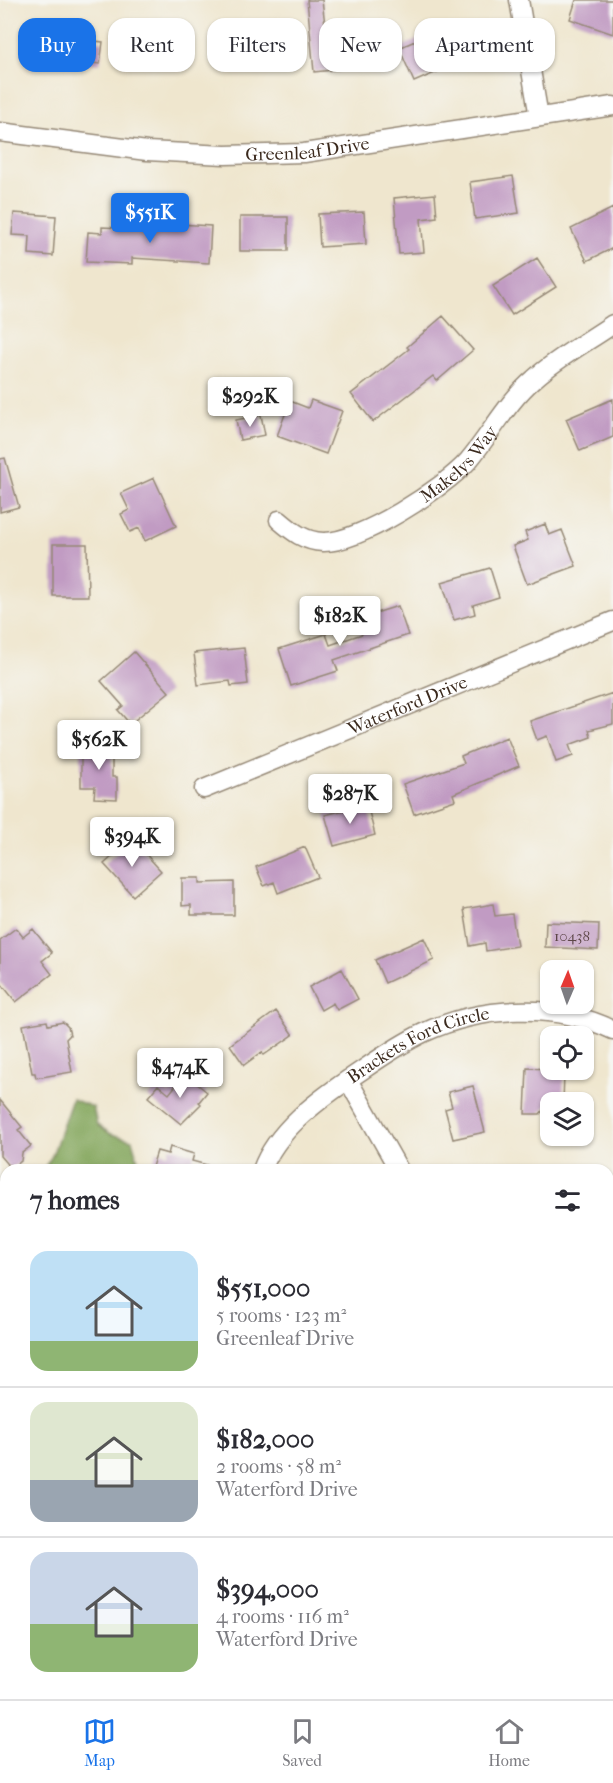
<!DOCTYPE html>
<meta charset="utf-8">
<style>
:root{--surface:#fff;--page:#f7f7f7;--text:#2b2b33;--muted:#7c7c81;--line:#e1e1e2;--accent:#1a73e8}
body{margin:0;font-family:"IM FELL French Canon",serif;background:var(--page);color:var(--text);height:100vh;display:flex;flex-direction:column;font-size:22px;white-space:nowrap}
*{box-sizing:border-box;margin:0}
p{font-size:20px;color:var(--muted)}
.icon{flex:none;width:33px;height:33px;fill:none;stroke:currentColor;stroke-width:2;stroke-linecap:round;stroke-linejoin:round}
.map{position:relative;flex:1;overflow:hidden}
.details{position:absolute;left:0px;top:1164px;width:614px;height:536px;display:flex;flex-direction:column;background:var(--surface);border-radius:18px 18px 0 0;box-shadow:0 2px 4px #0004}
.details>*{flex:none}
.top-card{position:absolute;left:18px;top:18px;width:578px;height:54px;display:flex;gap:12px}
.needle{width:39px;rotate:2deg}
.fabs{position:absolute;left:540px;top:960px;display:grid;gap:12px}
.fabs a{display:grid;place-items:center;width:54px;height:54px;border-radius:12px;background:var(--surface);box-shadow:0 2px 4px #0004;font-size:30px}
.price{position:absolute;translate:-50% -51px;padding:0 14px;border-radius:6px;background:#fff;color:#222;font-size:20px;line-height:39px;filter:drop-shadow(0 2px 3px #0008)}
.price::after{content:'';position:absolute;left:50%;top:36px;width:18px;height:14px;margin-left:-9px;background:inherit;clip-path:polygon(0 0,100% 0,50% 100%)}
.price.selected{background:var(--accent);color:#fff}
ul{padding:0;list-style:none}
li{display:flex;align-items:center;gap:18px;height:150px;padding:0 30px}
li+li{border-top:2px solid var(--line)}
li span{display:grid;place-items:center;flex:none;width:168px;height:120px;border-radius:18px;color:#555}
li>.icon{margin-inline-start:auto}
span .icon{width:72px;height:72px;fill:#fffc;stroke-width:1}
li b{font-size:26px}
h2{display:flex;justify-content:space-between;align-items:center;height:72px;padding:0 30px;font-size:26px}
.pill{padding:0 21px;border-radius:18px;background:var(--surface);box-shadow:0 2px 4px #0004;font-size:21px;line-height:54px}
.pill.selected{background:var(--accent);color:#fff}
.dock{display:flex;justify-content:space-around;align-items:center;height:84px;border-top:2px solid var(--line);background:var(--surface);font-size:16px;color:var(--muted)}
.dock a{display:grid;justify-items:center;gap:3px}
.dock .selected{color:var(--accent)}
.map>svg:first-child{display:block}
</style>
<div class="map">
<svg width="613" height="1699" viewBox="0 0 613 1699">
<rect width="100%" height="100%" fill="#f6f6f2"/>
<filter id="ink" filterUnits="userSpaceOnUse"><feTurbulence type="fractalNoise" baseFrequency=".0167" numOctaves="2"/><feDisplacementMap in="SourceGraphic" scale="12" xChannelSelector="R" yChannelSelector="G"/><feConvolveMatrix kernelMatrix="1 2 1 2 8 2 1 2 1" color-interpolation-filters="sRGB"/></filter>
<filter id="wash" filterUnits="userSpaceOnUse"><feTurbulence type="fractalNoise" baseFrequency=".008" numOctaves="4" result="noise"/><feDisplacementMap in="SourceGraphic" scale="24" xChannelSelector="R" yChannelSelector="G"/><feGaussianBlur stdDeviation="1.35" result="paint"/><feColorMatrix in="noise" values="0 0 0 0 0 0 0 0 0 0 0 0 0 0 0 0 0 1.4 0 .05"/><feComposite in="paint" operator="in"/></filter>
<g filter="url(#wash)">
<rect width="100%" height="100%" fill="#efe6ce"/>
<path fill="#83a65b" stroke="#5f683c" stroke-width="1.5" d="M 72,1099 L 93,1107 L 97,1125 L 111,1134 L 132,1140 L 141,1170 L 43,1170 L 52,1156 Z
M 6,1201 L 6,1325 L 0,1328 L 0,1204 Z
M 108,1694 L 217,1694 L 208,1699 L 112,1699 Z"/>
<g id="blocks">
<path fill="#c19bc3" d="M 307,0 L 322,0 L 326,33 L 358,30 L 362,67 L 314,72 Z
M 576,0 L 613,0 L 613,34 L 570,19 Z
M 63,20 L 87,23 L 86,40 L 103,42 L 100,64 L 59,59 Z
M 440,30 L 455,64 L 414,82 L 399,48 Z
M 513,176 L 519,213 L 475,219 L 470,182 Z
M 435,194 L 437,217 L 421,219 L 424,252 L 399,254 L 394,198 Z
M 613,208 L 613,248 L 587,261 L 571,229 Z
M 364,212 L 366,244 L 320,247 L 318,214 Z
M 14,213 L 56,216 L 53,256 L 29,254 L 30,236 L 12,235 Z
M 240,217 L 288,217 L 288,251 L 240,251 Z
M 162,223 L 211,226 L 209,263 L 132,258 L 132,264 L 86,262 L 88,232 L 102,233 L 102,227 L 162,230 Z
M 537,258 L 556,287 L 512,315 L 493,286 Z
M 443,316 L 473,350 L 437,381 L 433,376 L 373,422 L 351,394 L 409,349 L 407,347 Z
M 613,399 L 613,437 L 580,451 L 566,419 Z
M 311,400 L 342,411 L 326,454 L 277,436 L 290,401 L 308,408 Z
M 261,415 L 265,435 L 240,440 L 236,420 Z
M 5,458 L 19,507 L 0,512 L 0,459 Z
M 154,478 L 176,526 L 145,541 L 139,528 L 130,532 L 121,514 L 129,510 L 121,493 Z
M 545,524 L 549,535 L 562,530 L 576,566 L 527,584 L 513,546 L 528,540 L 525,532 Z
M 53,544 L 87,544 L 88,596 L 53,596 Z
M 490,568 L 499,597 L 473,605 L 475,614 L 454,620 L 442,582 Z
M 398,606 L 408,635 L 334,660 L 338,671 L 291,686 L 279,649 L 326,634 L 330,645 L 362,634 L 357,619 Z
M 244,648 L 248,684 L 231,686 L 230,681 L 198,685 L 194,653 Z
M 134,652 L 169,692 L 130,724 L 118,710 L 123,706 L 101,681 Z
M 613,693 L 613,724 L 589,730 L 591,737 L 569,745 L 573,756 L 556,762 L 547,736 L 537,740 L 530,721 Z
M 507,737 L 519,766 L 453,794 L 455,800 L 414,814 L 403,784 L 464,763 L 461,756 Z
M 81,744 L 112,745 L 112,777 L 117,777 L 117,799 L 94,798 L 95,787 L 81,787 Z
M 367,804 L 375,835 L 334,846 L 325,815 Z
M 132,839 L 161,871 L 133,896 L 104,864 Z
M 305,847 L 318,877 L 278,893 L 274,882 L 264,886 L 256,867 Z
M 182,878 L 200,878 L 200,883 L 234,882 L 234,915 L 191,915 L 191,905 L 182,906 Z
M 493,904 L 495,916 L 512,914 L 517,946 L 486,951 L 485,943 L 470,946 L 464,909 Z
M 546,922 L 599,924 L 598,950 L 545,947 Z
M 16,928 L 23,937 L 33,929 L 52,953 L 42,961 L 52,974 L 16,1002 L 0,982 L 0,940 Z
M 424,938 L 434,960 L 385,983 L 375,960 Z
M 342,969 L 358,999 L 337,1010 L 333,1003 L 321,1010 L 309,987 Z
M 276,1011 L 293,1035 L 264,1055 L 262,1052 L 244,1065 L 230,1045 Z
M 47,1021 L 48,1025 L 63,1022 L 68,1027 L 70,1035 L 66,1039 L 72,1072 L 36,1078 L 35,1073 L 32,1073 L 23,1025 Z
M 527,1068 L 549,1069 L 549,1074 L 564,1075 L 563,1102 L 550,1102 L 540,1114 L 525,1114 Z
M 185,1074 L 207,1092 L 199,1102 L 201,1104 L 181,1124 L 148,1097 L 158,1085 L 169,1094 Z
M 473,1086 L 485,1132 L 453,1139 L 445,1109 L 452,1107 L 448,1092 Z
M 0,1100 L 22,1127 L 18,1130 L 31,1146 L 22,1153 L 21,1161 L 11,1169 L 0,1156 Z
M 170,1147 L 194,1154 L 192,1161 L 207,1165 L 206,1170 L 151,1170 L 157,1151 L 168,1154 Z"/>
</g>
</g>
<g filter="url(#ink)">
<use href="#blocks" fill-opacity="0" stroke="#958876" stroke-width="1.5"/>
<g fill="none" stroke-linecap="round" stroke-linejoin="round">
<g stroke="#958876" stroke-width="21">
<g id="minor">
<path d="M 519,0 L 539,117"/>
<path id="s1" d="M 0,132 L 147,151 L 225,155 L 304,153 L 613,106"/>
<path id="s2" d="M 279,520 C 293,532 304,541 323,542 C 360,543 444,488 468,461 C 491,434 507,402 534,379 C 557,358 587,342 613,324"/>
<path id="s3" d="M 204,789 L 613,621"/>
<path d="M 348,1080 L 399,1170"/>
<path id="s4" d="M 262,1170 C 276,1131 317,1101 349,1079 C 373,1063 396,1046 423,1033 C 480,1006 555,1002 613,1030"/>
<path d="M 608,1595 L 613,1604"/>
<path d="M 394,1694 L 397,1699"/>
</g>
</g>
<use href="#minor" stroke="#fff" stroke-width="18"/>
</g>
</g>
<g text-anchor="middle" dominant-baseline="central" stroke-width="5" stroke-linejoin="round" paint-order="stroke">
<g font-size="15" fill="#5c4647">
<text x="572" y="936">10438</text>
</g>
<g font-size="18" fill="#3b2a1e" stroke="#f6f6f2">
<text stroke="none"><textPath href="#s1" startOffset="309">Greenleaf Drive</textPath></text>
<text stroke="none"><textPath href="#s2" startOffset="210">Makelys Way</textPath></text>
<text stroke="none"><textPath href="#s3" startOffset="220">Waterford Drive</textPath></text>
<text stroke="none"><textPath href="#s4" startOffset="206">Brackets Ford Circle</textPath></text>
</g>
</g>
</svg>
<div class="fabs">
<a><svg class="needle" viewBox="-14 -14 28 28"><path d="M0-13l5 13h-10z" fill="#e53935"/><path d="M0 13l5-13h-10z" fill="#7c7c81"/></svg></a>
<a><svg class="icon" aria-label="locate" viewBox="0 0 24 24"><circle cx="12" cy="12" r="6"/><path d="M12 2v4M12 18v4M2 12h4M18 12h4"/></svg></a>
<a><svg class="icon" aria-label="layers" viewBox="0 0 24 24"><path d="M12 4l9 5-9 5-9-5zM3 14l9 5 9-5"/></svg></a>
</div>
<b class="price selected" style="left:150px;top:244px">$551K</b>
<b class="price" style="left:250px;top:428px">$292K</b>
<b class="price" style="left:340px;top:647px">$182K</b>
<b class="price" style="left:99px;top:771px">$562K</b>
<b class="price" style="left:350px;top:825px">$287K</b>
<b class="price" style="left:132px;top:868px">$394K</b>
<b class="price" style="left:180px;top:1099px">$474K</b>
<div class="top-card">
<a class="pill selected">Buy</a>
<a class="pill">Rent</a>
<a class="pill">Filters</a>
<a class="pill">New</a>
<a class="pill">Apartment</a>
</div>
<section class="details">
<h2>7 homes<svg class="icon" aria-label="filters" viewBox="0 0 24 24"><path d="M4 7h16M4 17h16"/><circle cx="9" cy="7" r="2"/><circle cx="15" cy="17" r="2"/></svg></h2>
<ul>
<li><span style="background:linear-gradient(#bfe0f5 75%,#8fb573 0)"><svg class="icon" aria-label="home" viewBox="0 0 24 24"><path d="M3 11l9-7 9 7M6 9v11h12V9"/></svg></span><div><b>$551,000</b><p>5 rooms · 123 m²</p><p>Greenleaf Drive</p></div></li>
<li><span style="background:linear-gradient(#dfe7d0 65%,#9aa5b1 0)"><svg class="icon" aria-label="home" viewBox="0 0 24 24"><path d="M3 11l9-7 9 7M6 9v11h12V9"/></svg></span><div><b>$182,000</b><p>2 rooms · 58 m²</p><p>Waterford Drive</p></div></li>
<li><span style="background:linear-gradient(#c9d6e8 60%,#8fb573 0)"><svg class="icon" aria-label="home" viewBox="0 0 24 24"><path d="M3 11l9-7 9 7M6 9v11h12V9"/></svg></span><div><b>$394,000</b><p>4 rooms · 116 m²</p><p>Waterford Drive</p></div></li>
</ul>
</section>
</div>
<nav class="dock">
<a class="selected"><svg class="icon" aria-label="map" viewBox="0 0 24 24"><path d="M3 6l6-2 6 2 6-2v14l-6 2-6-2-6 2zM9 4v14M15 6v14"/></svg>Map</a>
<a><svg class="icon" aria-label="saved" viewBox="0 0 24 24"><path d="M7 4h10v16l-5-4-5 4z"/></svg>Saved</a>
<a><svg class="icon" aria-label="home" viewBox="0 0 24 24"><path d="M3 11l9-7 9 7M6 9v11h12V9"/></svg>Home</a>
</nav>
